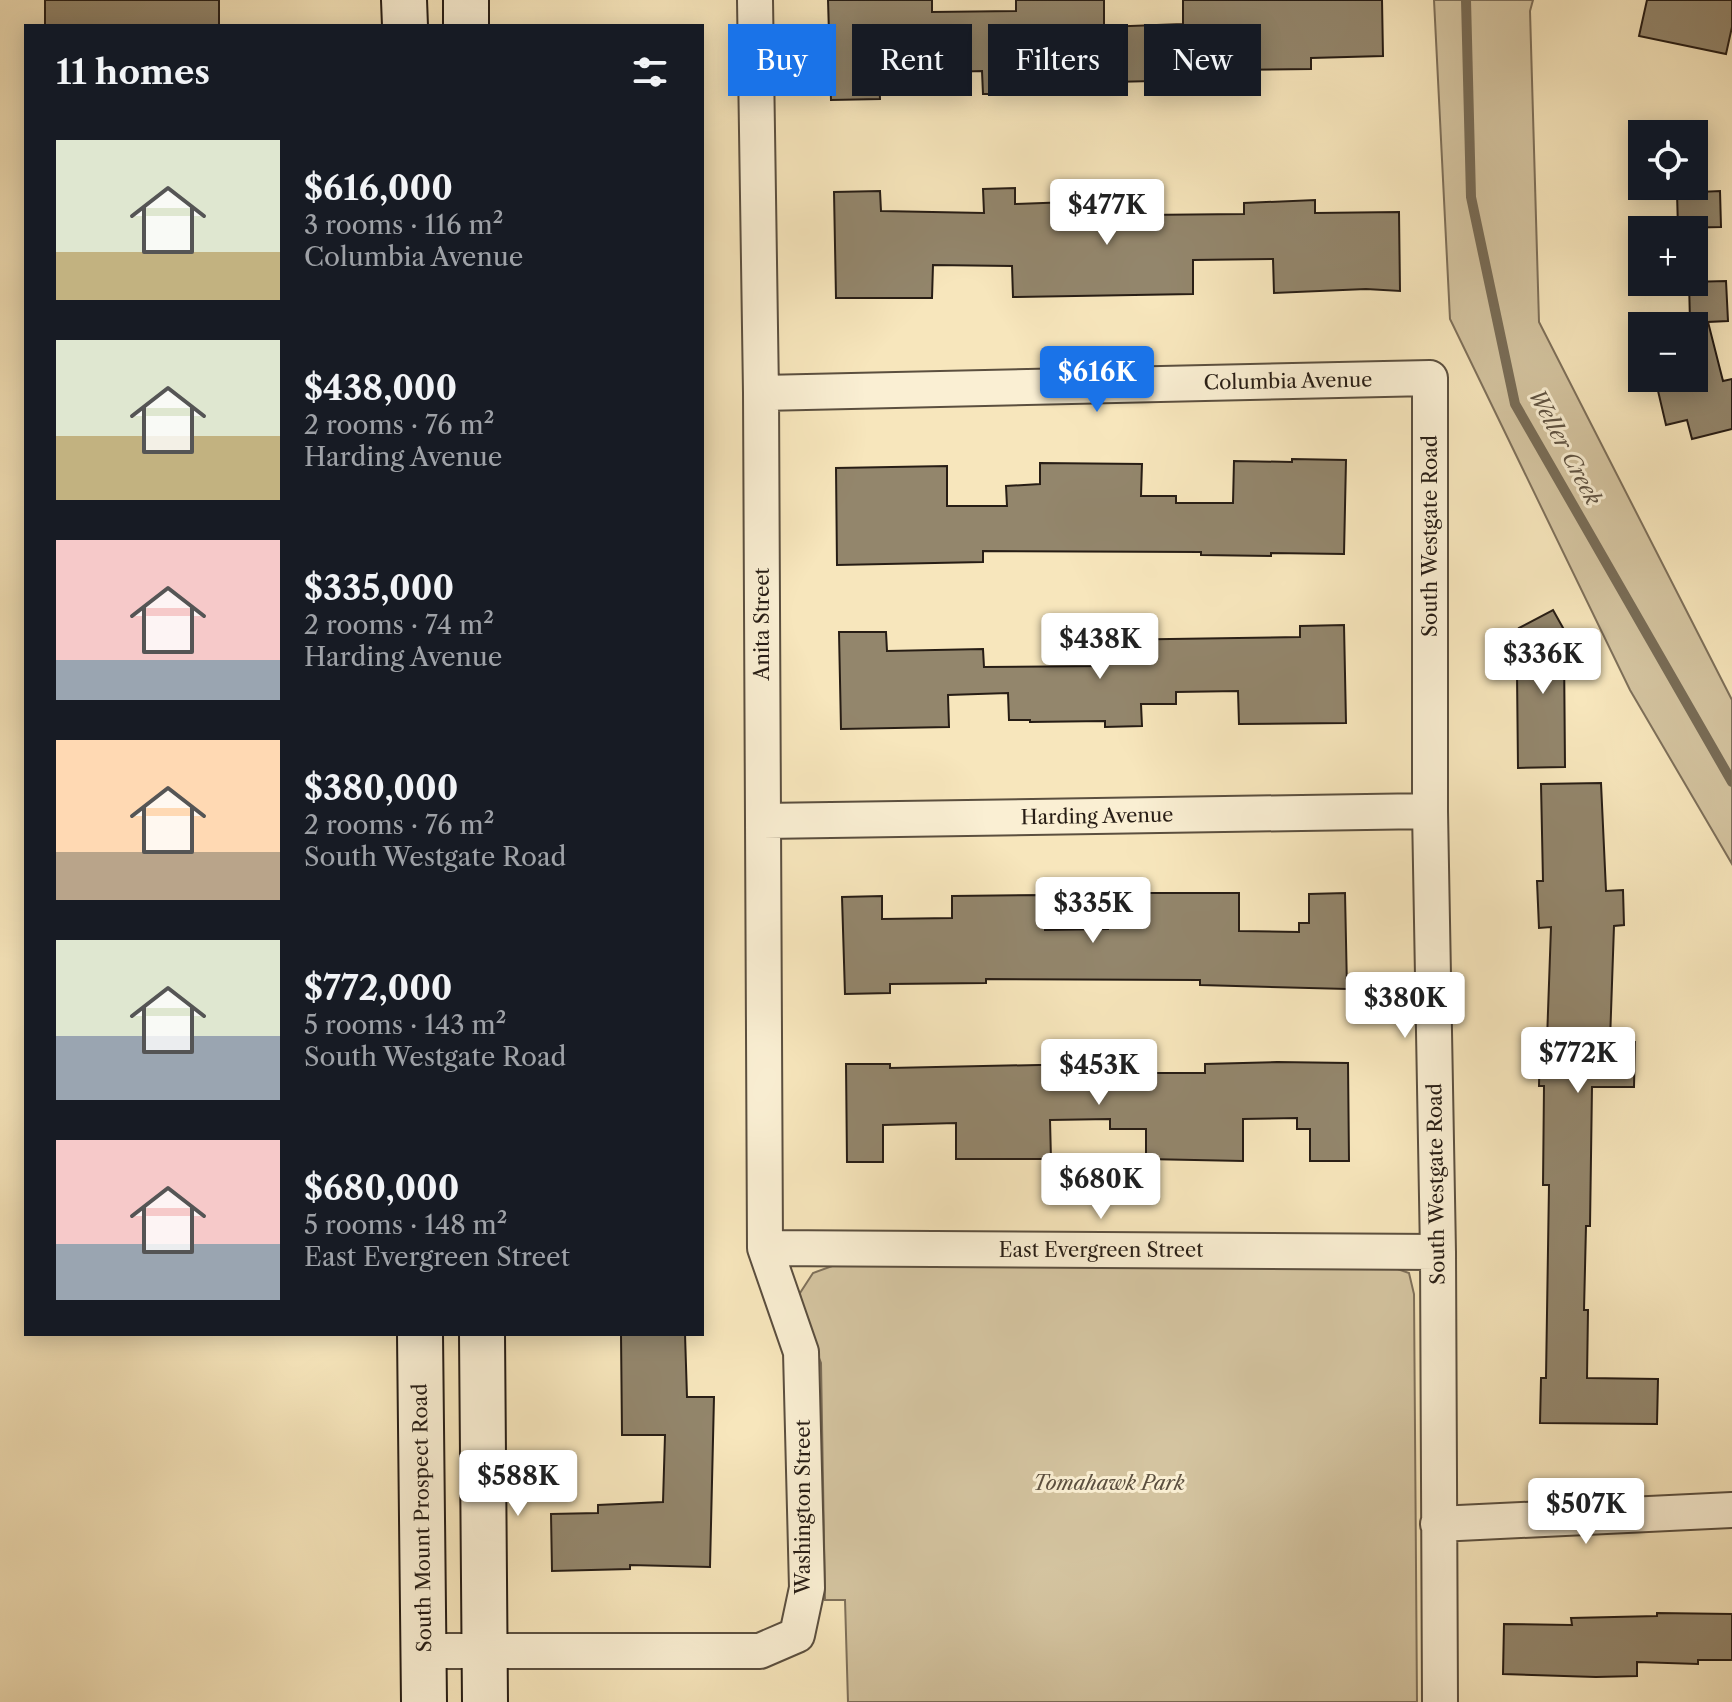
<!DOCTYPE html>
<meta charset="utf-8">
<style>
:root{--surface:#171b24;--page:#20242c;--text:#f1f3f6;--muted:#9ea1a6;--accent:#1a73e8}
body{margin:0;font-family:"Libre Caslon Text",serif;background:var(--page);color:var(--text);height:100vh;display:flex;flex-direction:column;font-size:30px;white-space:nowrap}
*{box-sizing:border-box;margin:0}
p{font-size:26px;color:var(--muted)}
.icon{flex:none;width:44px;height:44px;fill:none;stroke:currentColor;stroke-width:2;stroke-linecap:round;stroke-linejoin:round}
.map{position:relative;flex:1;overflow:hidden}
.details{position:absolute;left:24px;top:24px;width:680px;height:1312px;display:flex;flex-direction:column;background:var(--surface);border-radius:0px;box-shadow:0 4px 20px #0003}
.details>*{flex:none}
.banner{position:absolute;left:728px;top:24px;width:760px;height:72px;display:flex;gap:16px}
.tools{position:absolute;left:1628px;top:120px;display:grid;gap:16px}
.tools a{display:grid;place-items:center;width:80px;height:80px;border-radius:0px;background:var(--surface);box-shadow:0 4px 20px #0003;font-size:40px}
.price{position:absolute;translate:-50% -68px;padding:0 18px;border-radius:8px;background:#fff;color:#222;font-size:26px;line-height:52px;filter:drop-shadow(0 2px 4px #0008)}
.price::after{content:'';position:absolute;left:50%;top:48px;width:24px;height:18px;margin-left:-12px;background:inherit;clip-path:polygon(0 0,100% 0,50% 100%)}
.price.active{background:var(--accent);color:#fff}
ul{padding:0;list-style:none}
li{display:flex;align-items:center;gap:24px;height:200px;padding:0 32px}
li span{display:grid;place-items:center;flex:none;width:224px;height:160px;border-radius:0px;color:#555}
li>.icon{margin-inline-start:auto}
span .icon{width:96px;height:96px;fill:#fffc;stroke-width:1}
li b{font-size:34px}
h2{display:flex;justify-content:space-between;align-items:center;height:96px;padding:0 32px;font-size:34px}
.chip{padding:0 28px;border-radius:0px;background:var(--surface);box-shadow:0 4px 20px #0003;font-size:28px;line-height:72px}
.chip.active{background:var(--accent);color:#fff}
.map>svg:first-child{display:block}
</style>
<div class="map">
<svg width="1732" height="1702" viewBox="0 0 1732 1702">
<rect width="100%" height="100%" fill="#f7e6bc"/>
<filter id="stains"><feTurbulence type="fractalNoise" baseFrequency=".0025" numOctaves="4"/><feColorMatrix values="0 0 0 0 .2 0 0 0 0 .09 0 0 0 0 .02 0 0 0 .5 -.17"/></filter>
<radialGradient id="worn" r=".72"><stop offset=".6" stop-color="#630" stop-opacity="0"/><stop offset="1" stop-color="#630" stop-opacity=".3"/></radialGradient>
<path fill="#d4c4a0" stroke="#7e705a" stroke-width="2" d="M 1434,0 L 1533,0 L 1530,11 L 1539,322 L 1732,700 L 1732,864 L 1630,690 L 1450,319 Z
M 1383,1264 L 1409,1273 L 1414,1294 L 1417,1702 L 848,1702 L 845,1600 L 825,1600 L 821,1363 L 801,1313 L 800,1293 L 813,1273 L 835,1265 Z"/>
<g fill="none" stroke-linecap="round" stroke-linejoin="round">
<path stroke="#796d57" stroke-width="10" d="M 1466,0 L 1471,197 L 1515,404 L 1732,782"/>
</g>
<path fill="#93866c" stroke="#271d15" stroke-width="2" d="M 45,0 L 219,0 L 219,26 L 45,26 Z
M 828,0 L 932,0 L 932,12 L 1016,11 L 1016,0 L 1104,0 L 1104,27 L 1183,24 L 1183,0 L 1382,0 L 1383,56 L 1311,58 L 1311,69 L 1225,70 L 1225,85 L 1154,87 L 1154,81 L 1068,83 L 1068,77 L 1016,78 L 1016,94 L 983,94 L 982,71 L 879,74 L 880,99 L 831,100 Z
M 1647,0 L 1732,0 L 1732,27 L 1726,54 L 1639,36 Z
M 1015,188 L 1015,204 L 1070,202 L 1070,199 L 1141,200 L 1141,215 L 1244,214 L 1244,203 L 1315,200 L 1315,213 L 1399,212 L 1400,291 L 1366,289 L 1274,293 L 1273,259 L 1193,260 L 1193,294 L 1013,297 L 1012,266 L 933,265 L 932,298 L 836,298 L 834,192 L 880,191 L 881,211 L 984,213 L 983,189 Z
M 1720,191 L 1721,227 L 1678,228 L 1677,193 Z
M 1726,281 L 1728,321 L 1708,322 L 1723,381 L 1732,379 L 1732,429 L 1692,439 L 1687,420 L 1666,425 L 1655,378 L 1694,378 L 1694,322 L 1690,322 L 1689,282 Z
M 1292,459 L 1346,460 L 1344,554 L 1271,553 L 1271,556 L 1201,555 L 1201,552 L 983,551 L 983,562 L 837,565 L 836,468 L 947,466 L 947,506 L 1007,506 L 1006,486 L 1040,484 L 1040,463 L 1142,464 L 1141,496 L 1176,496 L 1176,503 L 1233,503 L 1234,461 L 1292,462 Z
M 1553,610 L 1572,644 L 1564,649 L 1565,767 L 1518,768 L 1517,673 L 1543,673 L 1519,628 Z
M 1344,625 L 1346,723 L 1239,724 L 1238,691 L 1176,692 L 1176,704 L 1141,704 L 1142,726 L 1105,727 L 1105,721 L 1030,722 L 1030,720 L 1009,720 L 1008,693 L 948,695 L 949,727 L 841,729 L 839,632 L 886,632 L 887,651 L 983,649 L 984,667 L 1104,666 L 1103,640 L 1300,637 L 1300,626 Z
M 1601,783 L 1606,891 L 1623,890 L 1624,925 L 1614,926 L 1610,1041 L 1635,1042 L 1634,1087 L 1592,1087 L 1590,1226 L 1586,1226 L 1584,1310 L 1588,1310 L 1587,1378 L 1658,1379 L 1657,1424 L 1540,1423 L 1541,1378 L 1546,1378 L 1549,1185 L 1543,1185 L 1544,1086 L 1539,1086 L 1540,1040 L 1547,1040 L 1551,927 L 1539,928 L 1537,881 L 1543,881 L 1541,784 Z
M 1142,893 L 1239,893 L 1239,931 L 1299,932 L 1299,923 L 1309,923 L 1309,894 L 1345,893 L 1347,989 L 1200,985 L 1200,980 L 986,979 L 986,983 L 890,984 L 890,993 L 845,994 L 842,897 L 882,896 L 882,919 L 952,918 L 952,896 L 1045,895 L 1045,930 L 1108,929 L 1108,915 L 1143,915 Z
M 1277,1062 L 1348,1063 L 1349,1161 L 1310,1161 L 1310,1129 L 1297,1129 L 1297,1118 L 1243,1119 L 1243,1161 L 1146,1159 L 1146,1129 L 1110,1129 L 1110,1119 L 1050,1120 L 1051,1159 L 956,1159 L 956,1123 L 883,1125 L 883,1162 L 847,1162 L 846,1064 L 890,1064 L 890,1068 L 1085,1064 L 1085,1073 L 1205,1073 L 1205,1064 Z
M 621,1334 L 685,1334 L 687,1397 L 714,1397 L 710,1567 L 630,1565 L 630,1569 L 552,1571 L 551,1514 L 598,1513 L 598,1505 L 663,1502 L 665,1435 L 622,1435 Z
M 1657,1613 L 1732,1614 L 1732,1660 L 1698,1660 L 1698,1664 L 1637,1662 L 1637,1676 L 1596,1677 L 1503,1674 L 1504,1624 L 1572,1625 L 1571,1618 L 1657,1616 Z"/>
<g fill="none" stroke-linecap="round" stroke-linejoin="round">
<g stroke="#5b4f3f" stroke-width="38">
<path id="street" d="M 761,393 L 1430,378 L 1430,811 L 1438,1252 L 1440,1702
M 763,821 L 1430,811
M 765,1248 L 1438,1252
M 1438,1524 L 1732,1510
M 424,1651 L 760,1651 L 797,1635 L 807,1588 L 801,1352 L 765,1248 L 761,393 L 755,0"/>
</g>
<g stroke="#271d15" stroke-width="48">
<path id="secondary" d="M 404,0 L 405,26
M 466,0 L 466,26
M 420,1334 L 424,1702
M 482,1334 L 485,1702"/>
</g>
<use href="#street" stroke="#faefd3" stroke-width="34"/>
<use href="#secondary" stroke="#faefd3" stroke-width="44"/>
</g>
<g text-anchor="middle" dominant-baseline="central" stroke-width="6" stroke-linejoin="round" paint-order="stroke">
<g font-size="20" fill="#271d15" stroke="#faefd3">
<text transform="translate(1288 381) rotate(-1)">Columbia Avenue</text>
<text transform="translate(1430 536) rotate(-90)">South Westgate Road</text>
<text transform="translate(762 624) rotate(-90)">Anita Street</text>
<text transform="translate(1097 816) rotate(-1)">Harding Avenue</text>
<text transform="translate(1436 1184) rotate(-91)">South Westgate Road</text>
<text x="1101" y="1250">East Evergreen Street</text>
<text transform="translate(803 1507) rotate(-90)">Washington Street</text>
<text transform="translate(422 1518) rotate(-91)">South Mount Prospect Road</text>
</g>
<g font-size="20" font-style="italic" fill="#5b4f3f" stroke="#faefd3">
<text x="1109" y="1483">Tomahawk Park</text>
</g>
<g font-size="22" font-style="italic" fill="#5e5241" stroke="#faefd3">
<text transform="translate(1565 447) rotate(62)">Weller Creek</text>
</g>
</g>
<rect width="100%" height="100%" filter="url(#stains)"/>
<rect width="100%" height="100%" fill="url(#worn)"/>
</svg>
<div class="tools">
<a><svg class="icon" aria-label="locate" viewBox="0 0 24 24"><circle cx="12" cy="12" r="6"/><path d="M12 2v4M12 18v4M2 12h4M18 12h4"/></svg></a>
<a>+</a>
<a>−</a>
</div>
<b class="price" style="left:1107px;top:247px">$477K</b>
<b class="price active" style="left:1097px;top:414px">$616K</b>
<b class="price" style="left:1100px;top:681px">$438K</b>
<b class="price" style="left:1543px;top:696px">$336K</b>
<b class="price" style="left:1093px;top:945px">$335K</b>
<b class="price" style="left:1405px;top:1040px">$380K</b>
<b class="price" style="left:1578px;top:1095px">$772K</b>
<b class="price" style="left:1099px;top:1107px">$453K</b>
<b class="price" style="left:1101px;top:1221px">$680K</b>
<b class="price" style="left:518px;top:1518px">$588K</b>
<b class="price" style="left:1586px;top:1546px">$507K</b>
<div class="banner">
<a class="chip active">Buy</a>
<a class="chip">Rent</a>
<a class="chip">Filters</a>
<a class="chip">New</a>
</div>
<section class="details">
<h2>11 homes<svg class="icon" aria-label="filters" viewBox="0 0 24 24"><path d="M4 7h16M4 17h16"/><circle cx="9" cy="7" r="2"/><circle cx="15" cy="17" r="2"/></svg></h2>
<ul>
<li><span style="background:linear-gradient(#dfe7d0 70%,#c2b280 0)"><svg class="icon" aria-label="home" viewBox="0 0 24 24"><path d="M3 11l9-7 9 7M6 9v11h12V9"/></svg></span><div><b>$616,000</b><p>3 rooms · 116 m²</p><p>Columbia Avenue</p></div></li>
<li><span style="background:linear-gradient(#dfe7d0 60%,#c2b280 0)"><svg class="icon" aria-label="home" viewBox="0 0 24 24"><path d="M3 11l9-7 9 7M6 9v11h12V9"/></svg></span><div><b>$438,000</b><p>2 rooms · 76 m²</p><p>Harding Avenue</p></div></li>
<li><span style="background:linear-gradient(#f6c9c9 75%,#9aa5b1 0)"><svg class="icon" aria-label="home" viewBox="0 0 24 24"><path d="M3 11l9-7 9 7M6 9v11h12V9"/></svg></span><div><b>$335,000</b><p>2 rooms · 74 m²</p><p>Harding Avenue</p></div></li>
<li><span style="background:linear-gradient(#ffd9b3 70%,#b9a48a 0)"><svg class="icon" aria-label="home" viewBox="0 0 24 24"><path d="M3 11l9-7 9 7M6 9v11h12V9"/></svg></span><div><b>$380,000</b><p>2 rooms · 76 m²</p><p>South Westgate Road</p></div></li>
<li><span style="background:linear-gradient(#dfe7d0 60%,#9aa5b1 0)"><svg class="icon" aria-label="home" viewBox="0 0 24 24"><path d="M3 11l9-7 9 7M6 9v11h12V9"/></svg></span><div><b>$772,000</b><p>5 rooms · 143 m²</p><p>South Westgate Road</p></div></li>
<li><span style="background:linear-gradient(#f6c9c9 65%,#9aa5b1 0)"><svg class="icon" aria-label="home" viewBox="0 0 24 24"><path d="M3 11l9-7 9 7M6 9v11h12V9"/></svg></span><div><b>$680,000</b><p>5 rooms · 148 m²</p><p>East Evergreen Street</p></div></li>
</ul>
</section>
</div>
